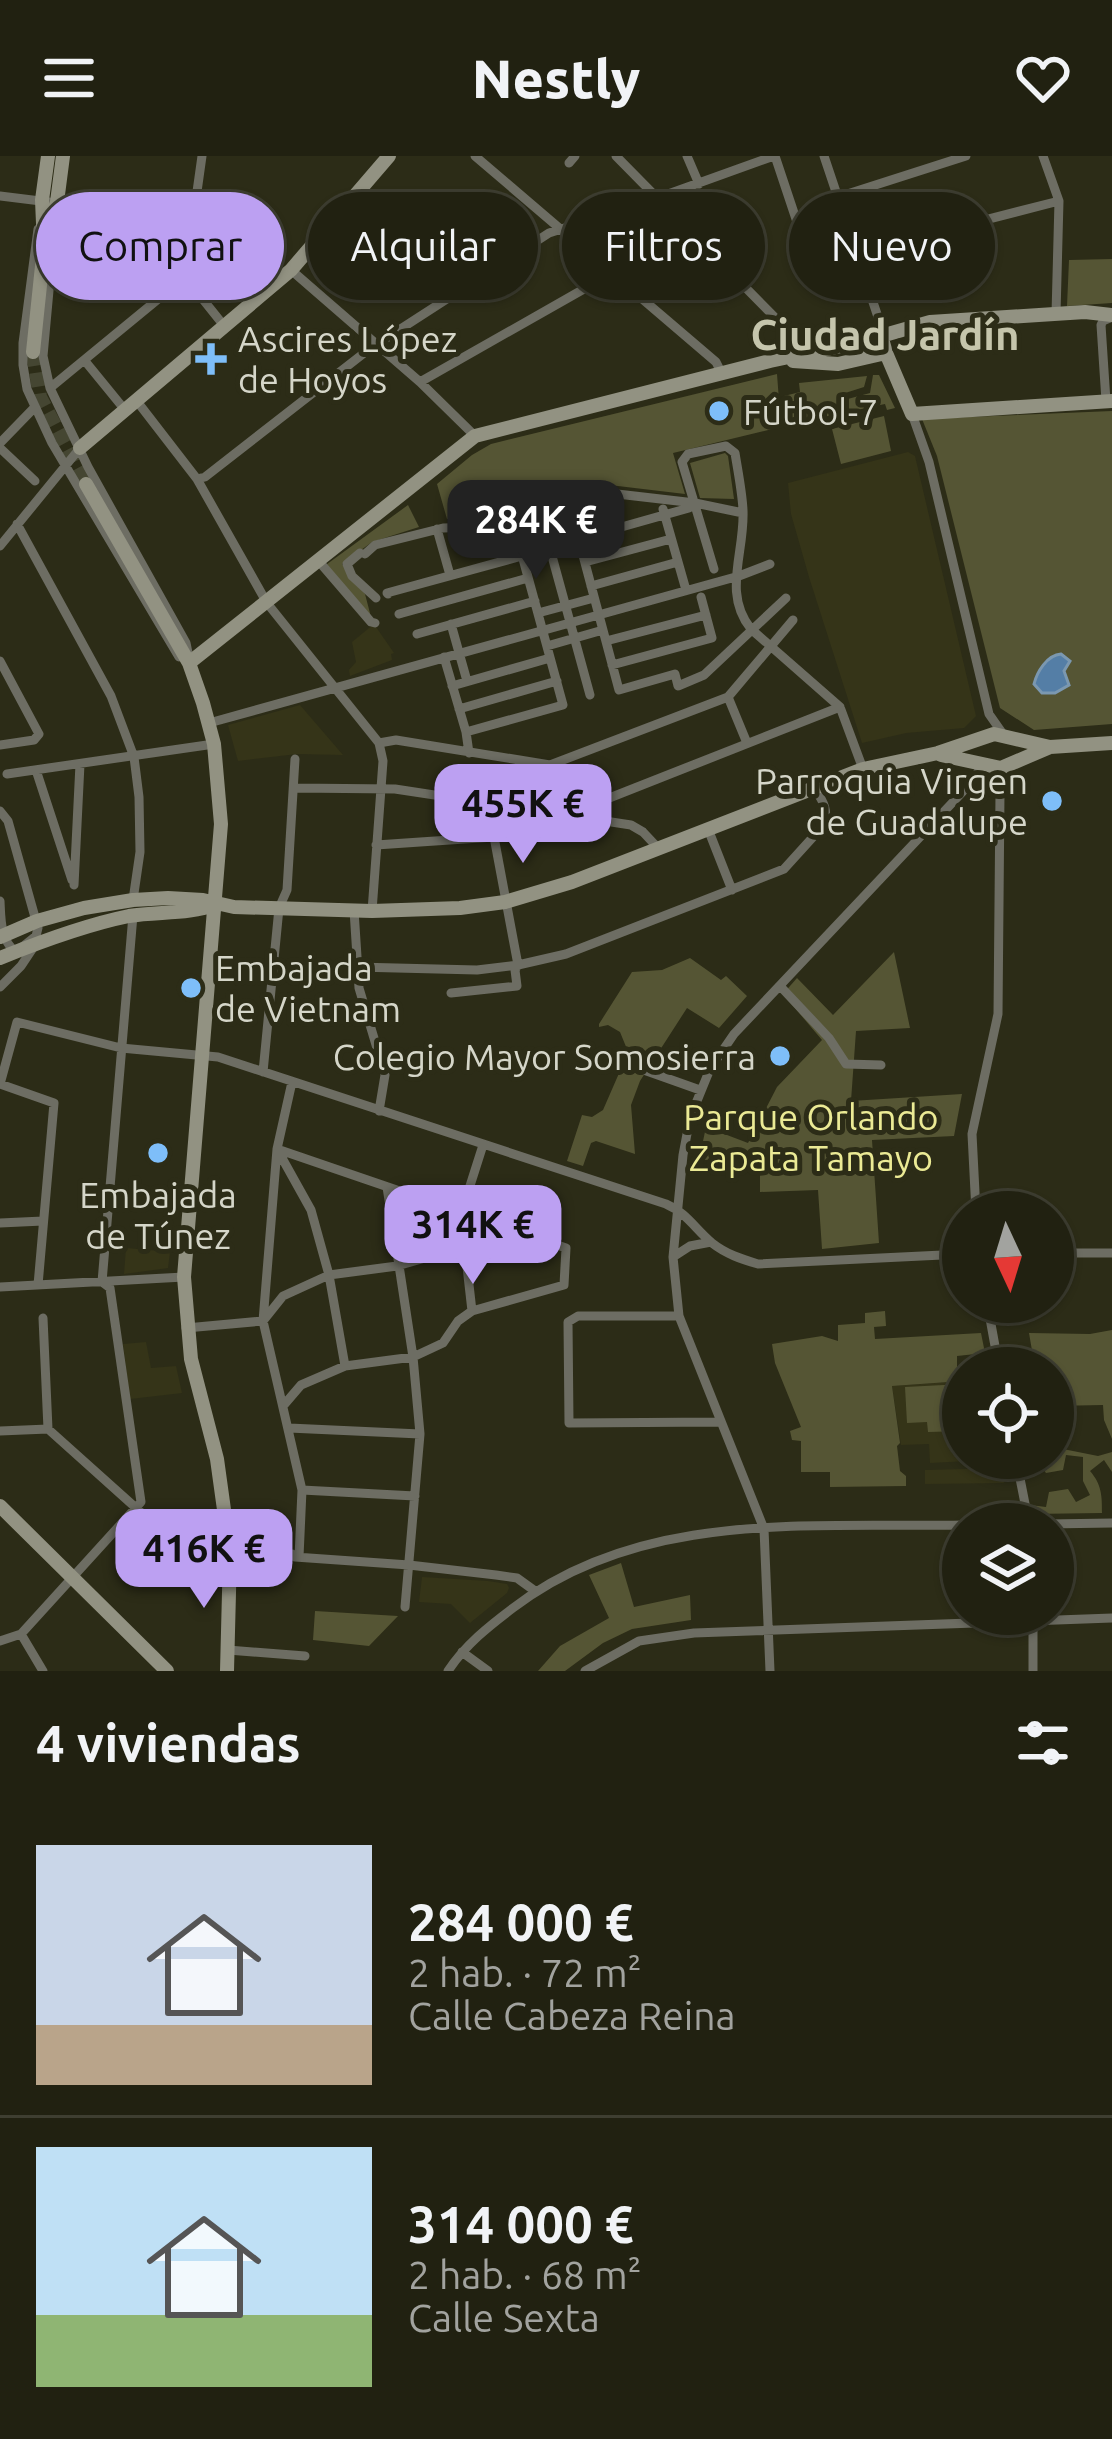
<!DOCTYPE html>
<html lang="es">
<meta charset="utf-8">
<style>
:root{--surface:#212111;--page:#29291a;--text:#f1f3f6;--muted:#a2a39f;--line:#3e3e31;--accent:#bca0f2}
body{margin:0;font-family:Ubuntu,sans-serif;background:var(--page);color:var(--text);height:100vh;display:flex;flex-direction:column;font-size:45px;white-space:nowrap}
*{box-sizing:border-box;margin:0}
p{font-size:39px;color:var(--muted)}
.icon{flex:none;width:66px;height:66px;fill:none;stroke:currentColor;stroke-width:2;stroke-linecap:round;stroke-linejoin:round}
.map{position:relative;height:1515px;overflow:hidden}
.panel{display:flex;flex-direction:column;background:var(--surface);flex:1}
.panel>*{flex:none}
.top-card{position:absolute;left:36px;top:36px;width:1041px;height:108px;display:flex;gap:24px}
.needle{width:78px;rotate:176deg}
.fabs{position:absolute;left:942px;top:1035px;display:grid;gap:24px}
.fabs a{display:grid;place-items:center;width:132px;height:132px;border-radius:50%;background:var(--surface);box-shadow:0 3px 9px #0004,0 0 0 3px var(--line);font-size:60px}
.price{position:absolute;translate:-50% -102px;padding:0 27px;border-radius:24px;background:var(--accent);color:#111;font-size:39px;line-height:78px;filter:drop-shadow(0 3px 6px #0008)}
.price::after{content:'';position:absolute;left:50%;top:72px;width:36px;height:27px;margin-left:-18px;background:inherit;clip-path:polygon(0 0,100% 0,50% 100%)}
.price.on{background:#222;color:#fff}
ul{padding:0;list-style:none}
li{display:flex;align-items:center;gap:36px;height:300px;padding:0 36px}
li+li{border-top:3px solid var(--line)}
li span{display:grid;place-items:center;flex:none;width:336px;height:240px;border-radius:0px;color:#555}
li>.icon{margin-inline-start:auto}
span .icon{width:144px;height:144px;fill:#fffc;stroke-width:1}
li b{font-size:51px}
h2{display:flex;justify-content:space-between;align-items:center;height:144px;padding:0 36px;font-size:51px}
.chip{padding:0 42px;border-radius:54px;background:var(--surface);box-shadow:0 3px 9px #0004,0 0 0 3px var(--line);font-size:42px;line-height:108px}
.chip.on{background:var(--accent);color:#111}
header{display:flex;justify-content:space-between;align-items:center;height:156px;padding:0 36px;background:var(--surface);font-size:54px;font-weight:800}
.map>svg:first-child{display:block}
</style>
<header><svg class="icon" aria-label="menu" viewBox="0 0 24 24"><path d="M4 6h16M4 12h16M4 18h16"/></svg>Nestly<svg class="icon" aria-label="heart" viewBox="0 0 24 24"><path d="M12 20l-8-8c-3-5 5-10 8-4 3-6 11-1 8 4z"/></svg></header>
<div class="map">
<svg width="1112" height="1515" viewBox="0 0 1112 1515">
<rect width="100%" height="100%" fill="#2c2c17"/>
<path fill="#353418" d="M 908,296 L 915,300 L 976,560 L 964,572 L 906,577 L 862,587 L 809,421 L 791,358 L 788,327 Z
M 374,468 L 394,497 L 391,498 L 392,504 L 350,520 L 349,514 L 356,506 L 352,486 Z
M 300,549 L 343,599 L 297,598 L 238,605 L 228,569 Z
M 126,1092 L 170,1096 L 168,1112 L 124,1118 Z
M 146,1186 L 151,1212 L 176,1210 L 182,1237 L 130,1243 L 123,1188 Z
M 963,1225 L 963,1302 L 1005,1303 L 930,1307 L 929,1288 L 901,1289 L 892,1230 Z
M 1005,1312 L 1007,1322 L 1003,1322 L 1004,1327 L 925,1328 L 925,1314 Z
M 422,1421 L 488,1425 L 507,1428 L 509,1432 L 507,1437 L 470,1467 L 451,1448 L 419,1446 Z"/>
<path fill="#555534" d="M 1112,103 L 1112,147 L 1067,150 L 1069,104 Z
M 777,218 L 781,271 L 673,297 L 685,338 L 601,328 L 508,360 L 447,363 L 437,328 L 472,299 L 491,288 Z
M 873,219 L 879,219 L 895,252 L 887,254 L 885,248 L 790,268 L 784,240 L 800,236 L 799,227 L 867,220 L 864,231 L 842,238 L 844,244 L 870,237 Z
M 1112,255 L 1112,568 L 1034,574 L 1000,552 L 937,300 L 922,263 Z
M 884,260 L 891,295 L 841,308 L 832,273 Z
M 725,297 L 728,300 L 734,343 L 700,342 L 690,307 Z
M 408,349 L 419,371 L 372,386 L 342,408 L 365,438 L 371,461 L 323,411 Z
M 894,796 L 910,872 L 856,875 L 851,945 L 962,938 L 954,980 L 872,984 L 879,1087 L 822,1093 L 818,1034 L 760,1036 L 760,1003 L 699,1004 L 706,971 L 748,987 L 777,931 L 822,884 L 783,838 L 797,822 L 833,859 Z
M 690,802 L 721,824 L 726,820 L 747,840 L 719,872 L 687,852 L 640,925 L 631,949 L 635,998 L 596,985 L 591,987 L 583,1010 L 567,1005 L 582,959 L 592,961 L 603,954 L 620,915 L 624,913 L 629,898 L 620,876 L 608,869 L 599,871 L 599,868 L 632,816 L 662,814 Z
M 885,1155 L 886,1170 L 874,1171 L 875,1183 L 981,1177 L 985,1197 L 957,1200 L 957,1215 L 963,1215 L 963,1225 L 892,1230 L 900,1287 L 897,1290 L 900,1315 L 906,1320 L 906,1330 L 830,1331 L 830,1316 L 801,1316 L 801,1285 L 792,1284 L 790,1275 L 801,1271 L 775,1207 L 772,1188 L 822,1180 L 838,1185 L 838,1169 L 865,1167 L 865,1157 Z
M 1112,1174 L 1112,1283 L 1104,1264 L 1103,1249 L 1053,1250 L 1053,1212 L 1035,1212 L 1029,1177 L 1090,1178 Z
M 963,1228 L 963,1275 L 928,1276 L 927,1266 L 907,1267 L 905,1231 Z
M 1058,1292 L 1098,1300 L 1112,1296 L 1112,1316 L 1104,1304 L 1090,1315 C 1102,1329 1102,1340 1102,1357 L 1031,1358 L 1030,1349 L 1046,1351 L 1049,1336 L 1068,1333 L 1076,1346 L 1090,1339 L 1083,1325 L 1083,1301 L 1066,1299 L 1063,1314 L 1046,1317 L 1036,1303 L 1053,1302 L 1053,1295 Z
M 621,1407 L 634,1451 L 690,1439 L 691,1464 L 632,1473 L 603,1487 L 565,1515 L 538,1515 L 560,1490 L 609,1462 L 589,1419 Z
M 315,1455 L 398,1460 L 369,1490 L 313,1484 Z"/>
<path fill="#547ea6" stroke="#7b98b0" stroke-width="3" d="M 1061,498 L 1070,505 L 1064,515 L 1069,529 L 1055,537 L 1042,537 L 1034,528 C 1037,516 1047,499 1061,498 Z"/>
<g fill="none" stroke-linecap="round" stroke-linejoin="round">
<path stroke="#454632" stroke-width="14" stroke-dasharray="14 7" stroke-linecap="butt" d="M 33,196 L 40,241 L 86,328"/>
<path stroke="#6d6d63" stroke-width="9" d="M 475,0 L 716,206 L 722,218
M 616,0 L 803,190 L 812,196
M 687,0 L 699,28
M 775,0 L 798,69
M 824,0 L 880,167 L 881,179
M 1043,0 L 1059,45 L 1056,158
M 569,7 L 575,0
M 0,40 L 194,64
M 838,41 L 966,0
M 55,69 L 43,200 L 50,232 L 88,311 L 186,487 L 189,502
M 38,73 L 23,187 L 23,209 L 27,233 L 52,287 L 179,501
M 856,97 L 1059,45
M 291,114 L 420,226 L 475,280
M 185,121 L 202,0
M 185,121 L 225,171
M 85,205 L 125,254
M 420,226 L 605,121 L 609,115
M 50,232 L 185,121
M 136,244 L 197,323 L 267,447 L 379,587 L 383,605 L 372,755
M 1106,245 L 1101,169 L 1103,165 L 1112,161
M 912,258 L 929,306 L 989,558 L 1003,578
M 0,287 L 34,252
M 0,292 L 35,325
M 197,323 L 205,321 L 368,194 L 549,77 L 657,42 L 774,0
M 569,347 L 619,534 L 675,518 L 678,530 L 704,519 L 786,442
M 663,353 L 686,434
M 541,360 L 590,539
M 17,368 L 111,540 L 134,601 L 139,641 L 140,696 L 133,744
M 437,373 L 450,419
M 579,383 L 689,352
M 0,390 L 80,292
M 360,397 L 347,408 L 352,420 L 376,442
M 365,398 L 375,389 L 443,372 L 514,370 L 600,336 L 695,347 L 743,357
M 585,406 L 671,383
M 322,409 L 371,466 L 375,467
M 714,413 L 682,306 L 688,298 L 726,290 L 735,297 C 738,316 742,335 743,354 C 745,397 722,437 751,473 L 840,551 L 863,613
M 591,430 L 678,406
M 388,438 L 387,437 L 522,400
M 538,457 L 594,442
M 399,458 L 528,422
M 451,468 L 467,525
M 417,478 L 535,445
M 606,485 L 706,459
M 547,490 L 603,474
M 444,501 L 466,576 L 469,597
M 0,505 L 39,578 L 34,584 L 0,589
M 612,509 L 712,482 L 701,441
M 452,530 L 550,502
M 728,541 L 747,587
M 459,553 L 557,525
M 209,567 L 739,420 L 770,408
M 466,576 L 563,549 L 514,370
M 379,587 L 396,584 L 550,609 L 728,541 L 793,464
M 36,614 L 72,724
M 7,618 L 214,588
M 294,632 L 395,633 L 631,669 L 643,676 L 658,692
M 0,655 L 8,665 L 38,772 L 36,780 L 16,796 C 0,784 1,764 0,745
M 546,657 L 542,644 L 550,609
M 584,661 L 589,650 L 840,551
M 708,673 L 732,734
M 376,689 L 494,681 L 540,668 L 546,657
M 74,729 L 80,608
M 354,754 L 359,832 L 385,919 L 379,955
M 356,811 L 477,814 L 518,809 L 566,798 L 784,713 L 823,670 C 830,654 822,644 814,631
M 780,830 L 829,882 L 846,908 L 881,909
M 0,831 L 21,810 L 35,789
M 451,837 L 517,830 L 515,814 L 518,809 L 494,681
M 624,907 L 700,934
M 263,916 L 279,752 L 287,734 L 295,603
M 292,926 L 277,993 L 263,1165 L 302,1334 L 299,1401
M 277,993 L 566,1092 L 564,1129 L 472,1155 L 458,1165 L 443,1187 L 413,1201 L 345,1210 L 301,1229 L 283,1250
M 277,993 L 311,1054 L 329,1119 L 345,1210
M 387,1031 L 413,1201 L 420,1278 L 405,1451
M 976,1056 L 972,978 L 998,858 L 1000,637 L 1009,610
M 0,1067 L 43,1065
M 1053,1097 L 1112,1097
M 673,1101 L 690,1090 L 711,1086
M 38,1129 L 54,947 L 0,928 L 17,866 L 121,892 L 218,901 L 666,1048 C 687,1057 695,1073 712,1087 C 726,1098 741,1103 758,1108 L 963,1098
M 0,1131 L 184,1121
M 987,1146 L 999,1212
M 472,1155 L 461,1058 L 483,989
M 679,1160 L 578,1160 L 568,1166 L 569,1267 L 720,1266
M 43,1162 L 48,1273
M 186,1172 L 263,1165 L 283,1140 L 329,1119 L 397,1110 L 425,1102 L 462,1074
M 289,1272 L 420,1278
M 0,1275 L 48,1273 L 184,1395 L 292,1398 L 295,1401 L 409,1409 L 496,1419 L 517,1422 L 535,1435
M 1016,1302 L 1029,1368
M 302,1334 L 415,1340
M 1048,1368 L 1112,1367
M 21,1478 L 43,1515
M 0,1485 L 21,1478 L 141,1346 L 110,1132 L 102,1126 L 133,759
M 228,1494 L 305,1500
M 462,1496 L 488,1515
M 448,1515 C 465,1489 489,1470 513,1452 C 642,1353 811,1372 963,1369
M 585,1515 L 639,1485 L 694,1477 L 1112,1462
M 770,1515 L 764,1373 L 679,1160 L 673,1101 L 683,999 L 690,962 L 710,913 L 734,878 L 970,628 L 982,610
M 1033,1515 L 1033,1458"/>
<path stroke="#929282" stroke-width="14" d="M 47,80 L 57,46 L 63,0
M 881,179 L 886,197 L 912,258 L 1112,245
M 33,196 L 44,91 L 42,44 L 48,0
M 793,205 L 838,208 L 886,197
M 80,292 L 291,114 L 389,0
M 86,328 L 189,507 L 203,547 L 214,588 L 221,668 L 184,1121 L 191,1203 L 217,1303 L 230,1397 L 227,1515
M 189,507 L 475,280 L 770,205 L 860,186 L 930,166 L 1085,156 L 1112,159
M 941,599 L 1001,612 L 1050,591
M 0,781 L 37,765 L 84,752 L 133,744 L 168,742 L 203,744 L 234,751 L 372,755 L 460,752 L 505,746 L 572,726 L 863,613 L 938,597 L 994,578 L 1050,591 L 1112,587
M 0,802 C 42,785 85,769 129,760 C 158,755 189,759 216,748
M 0,1350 L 167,1515"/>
</g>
<g fill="#7ebef9" stroke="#2c2c17" stroke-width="4.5">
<path d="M205 185h12v12h12v12h-12v12h-12v-12h-12v-12h12z"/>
<circle cx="719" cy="255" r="12"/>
<circle cx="1052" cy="645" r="12"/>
<circle cx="191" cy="832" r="12"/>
<circle cx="780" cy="900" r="12"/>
<circle cx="158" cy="997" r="12"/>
</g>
<g text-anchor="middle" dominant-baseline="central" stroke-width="10" stroke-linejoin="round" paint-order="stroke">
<g font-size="36" fill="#d5d6c9" stroke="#2c2c17" text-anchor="start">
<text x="238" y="182">Ascires López<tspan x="238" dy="41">de Hoyos</tspan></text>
<text x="743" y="255">Fútbol-7</text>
<text x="1028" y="624" text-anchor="end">Parroquia Virgen<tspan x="1028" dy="41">de Guadalupe</tspan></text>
<text x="215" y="811">Embajada<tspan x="215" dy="41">de Vietnam</tspan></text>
<text x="756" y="900" text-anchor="end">Colegio Mayor Somosierra</text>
<text x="158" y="1038" text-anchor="middle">Embajada<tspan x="158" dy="41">de Túnez</tspan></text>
</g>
<g font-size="36" fill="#ebea95" stroke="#2c2c17">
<text x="811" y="960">Parque Orlando<tspan x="811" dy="41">Zapata Tamayo</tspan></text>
</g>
<g font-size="42" font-weight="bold" fill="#c5c5ac" stroke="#2c2c17">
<text x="885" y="178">Ciudad Jardín</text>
</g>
</g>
</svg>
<div class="fabs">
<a><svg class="needle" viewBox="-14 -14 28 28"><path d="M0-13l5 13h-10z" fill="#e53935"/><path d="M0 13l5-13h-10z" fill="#a2a39f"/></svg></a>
<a><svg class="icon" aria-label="locate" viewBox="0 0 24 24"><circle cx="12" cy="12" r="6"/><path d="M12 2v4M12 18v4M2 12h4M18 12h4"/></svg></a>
<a><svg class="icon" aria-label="layers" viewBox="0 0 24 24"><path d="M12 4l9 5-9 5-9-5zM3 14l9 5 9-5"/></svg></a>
</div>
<b class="price on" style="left:536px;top:426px">284K €</b>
<b class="price" style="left:523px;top:710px">455K €</b>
<b class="price" style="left:473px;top:1131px">314K €</b>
<b class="price" style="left:204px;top:1455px">416K €</b>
<div class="top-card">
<a class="chip on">Comprar</a>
<a class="chip">Alquilar</a>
<a class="chip">Filtros</a>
<a class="chip">Nuevo</a>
</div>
</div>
<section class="panel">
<h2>4 viviendas<svg class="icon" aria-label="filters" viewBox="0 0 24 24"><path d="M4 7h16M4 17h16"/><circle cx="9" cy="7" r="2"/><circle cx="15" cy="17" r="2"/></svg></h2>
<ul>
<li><span style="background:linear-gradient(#c9d6e8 75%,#b9a48a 0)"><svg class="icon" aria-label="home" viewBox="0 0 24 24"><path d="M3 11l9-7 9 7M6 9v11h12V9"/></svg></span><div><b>284 000 €</b><p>2 hab. · 72 m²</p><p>Calle Cabeza Reina</p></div></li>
<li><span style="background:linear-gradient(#bfe0f5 70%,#8fb573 0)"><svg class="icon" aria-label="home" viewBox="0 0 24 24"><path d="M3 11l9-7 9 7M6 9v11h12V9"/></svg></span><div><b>314 000 €</b><p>2 hab. · 68 m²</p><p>Calle Sexta</p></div></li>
</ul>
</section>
